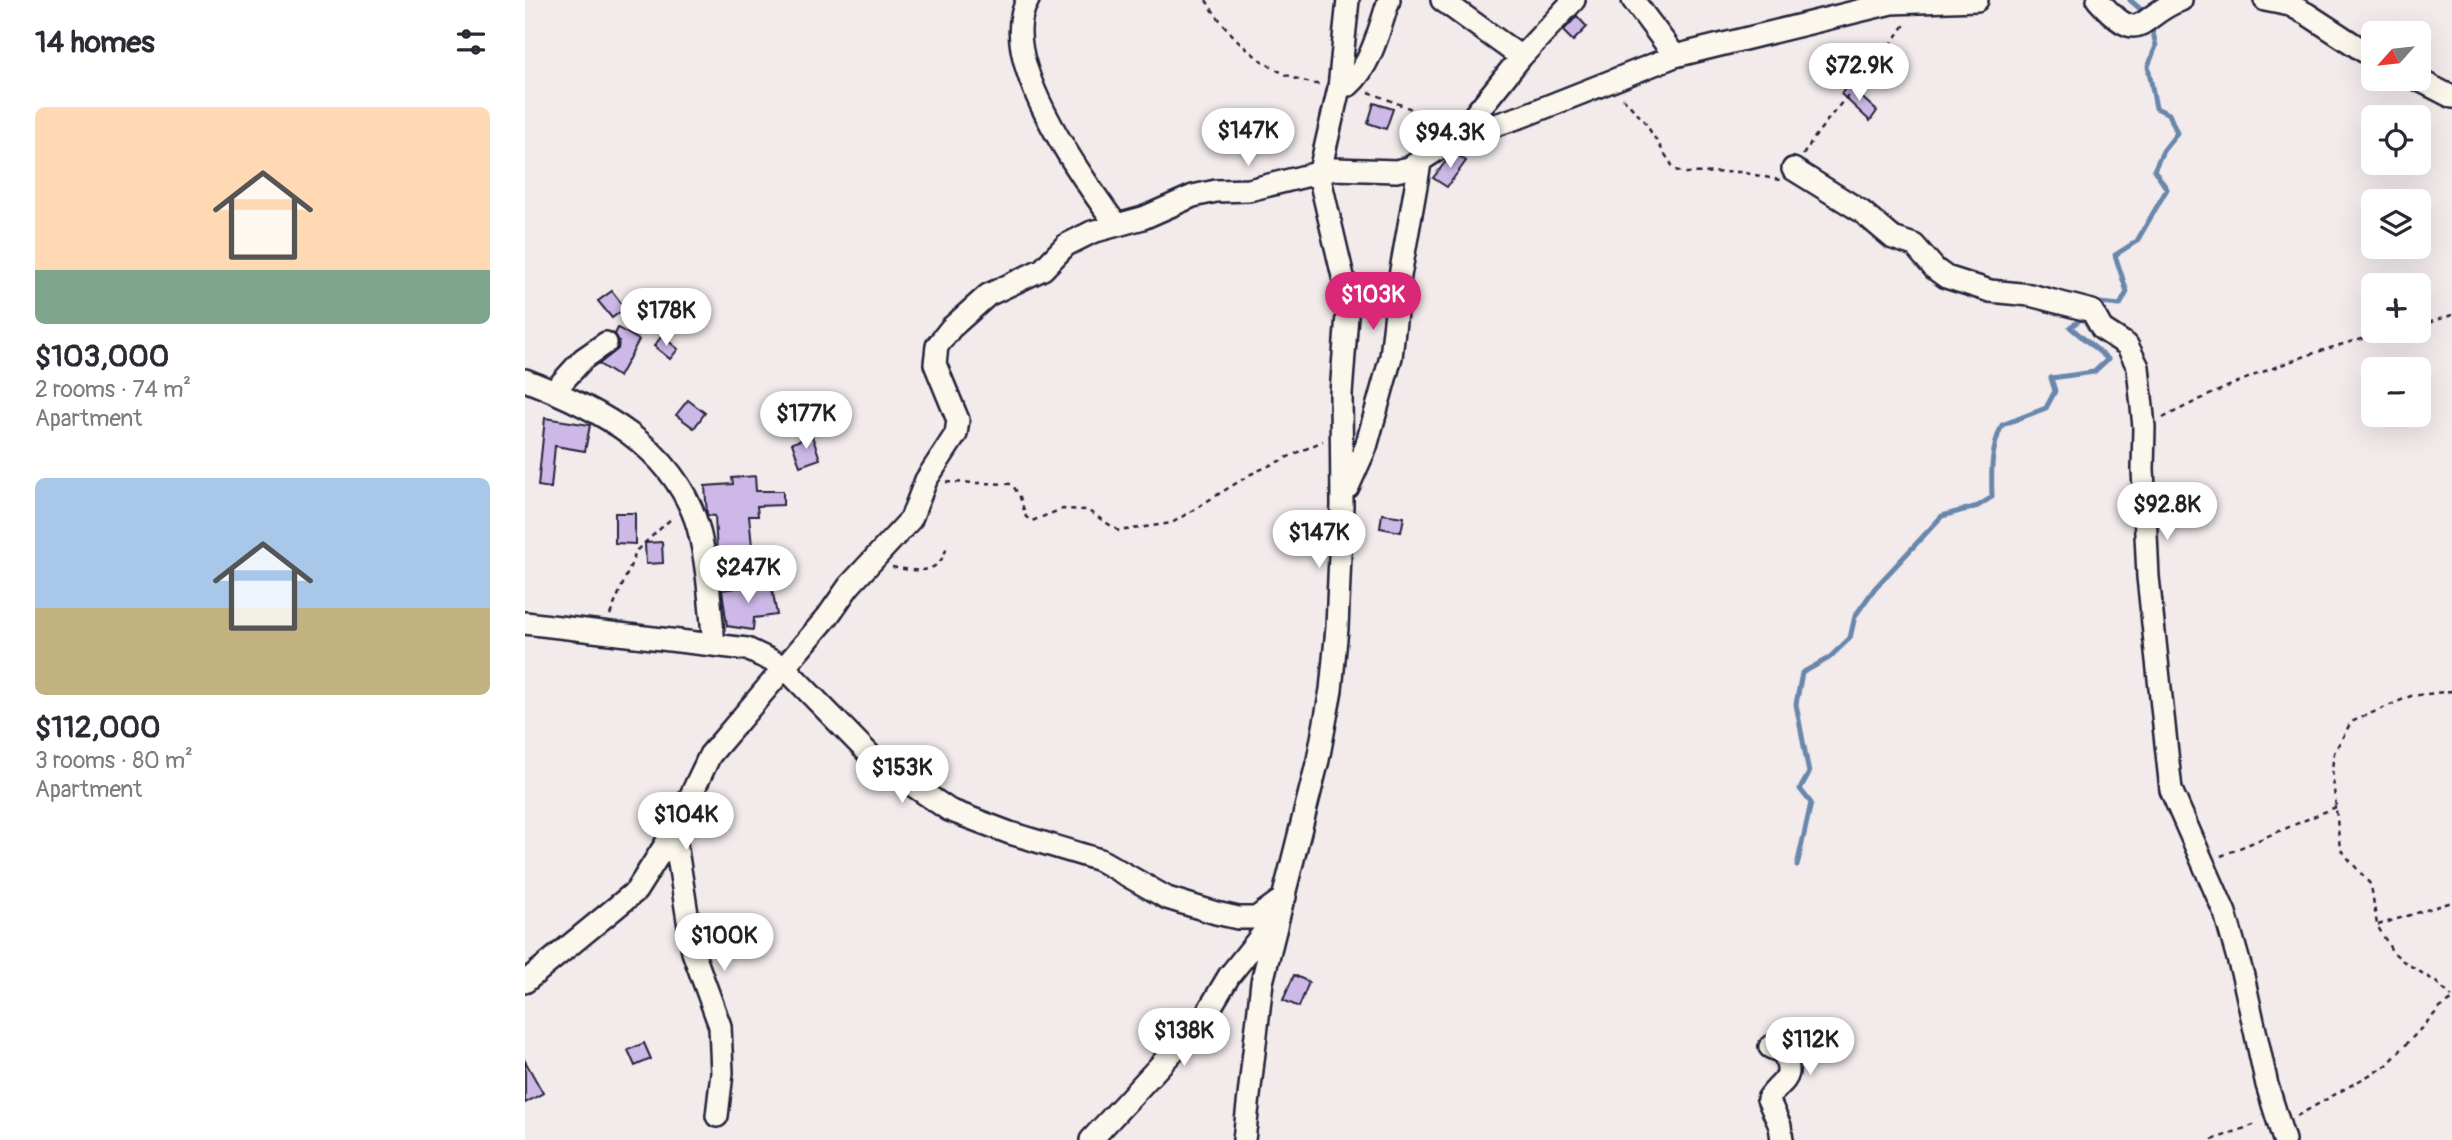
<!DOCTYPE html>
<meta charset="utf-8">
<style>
:root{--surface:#fff;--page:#f7f7f7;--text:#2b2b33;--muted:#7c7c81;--accent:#db2777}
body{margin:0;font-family:Pangolin,sans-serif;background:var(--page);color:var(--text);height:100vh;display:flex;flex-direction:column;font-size:26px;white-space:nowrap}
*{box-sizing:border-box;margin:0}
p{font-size:23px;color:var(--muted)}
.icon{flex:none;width:38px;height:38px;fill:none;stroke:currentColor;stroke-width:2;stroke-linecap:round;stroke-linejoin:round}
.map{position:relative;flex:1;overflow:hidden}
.details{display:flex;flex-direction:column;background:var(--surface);width:525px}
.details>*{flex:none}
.needle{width:46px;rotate:243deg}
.fabs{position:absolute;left:1836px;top:21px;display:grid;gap:14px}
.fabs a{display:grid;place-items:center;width:70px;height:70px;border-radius:10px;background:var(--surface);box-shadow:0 7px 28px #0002;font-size:35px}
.price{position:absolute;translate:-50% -60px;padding:0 16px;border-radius:24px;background:#fff;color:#222;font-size:23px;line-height:46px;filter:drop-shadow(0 2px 4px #0008)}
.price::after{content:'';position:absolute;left:50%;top:42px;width:21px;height:16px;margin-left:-10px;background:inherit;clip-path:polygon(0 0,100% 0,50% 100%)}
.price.current{background:var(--accent);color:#fff}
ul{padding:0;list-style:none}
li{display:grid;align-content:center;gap:14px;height:371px;padding:0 35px}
li span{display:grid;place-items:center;height:217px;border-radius:10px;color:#555}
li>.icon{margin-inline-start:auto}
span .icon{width:126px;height:126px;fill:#fffc;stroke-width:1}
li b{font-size:30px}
h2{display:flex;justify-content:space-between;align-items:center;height:84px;padding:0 35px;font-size:30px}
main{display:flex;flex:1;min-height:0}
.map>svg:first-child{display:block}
</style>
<main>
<section class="details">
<h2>14 homes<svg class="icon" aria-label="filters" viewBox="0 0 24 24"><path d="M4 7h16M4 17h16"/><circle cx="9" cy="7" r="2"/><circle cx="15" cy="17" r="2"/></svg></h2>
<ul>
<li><span style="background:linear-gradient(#ffd9b3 75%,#7fa58c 0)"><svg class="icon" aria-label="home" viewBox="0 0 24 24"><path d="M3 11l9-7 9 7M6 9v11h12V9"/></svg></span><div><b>$103,000</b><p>2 rooms · 74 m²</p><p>Apartment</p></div></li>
<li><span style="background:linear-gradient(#a9c7e8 60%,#c2b280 0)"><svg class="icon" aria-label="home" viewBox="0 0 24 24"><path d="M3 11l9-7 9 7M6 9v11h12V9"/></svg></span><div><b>$112,000</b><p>3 rooms · 80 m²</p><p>Apartment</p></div></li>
</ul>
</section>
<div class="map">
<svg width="1927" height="1140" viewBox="0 0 1927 1140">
<rect width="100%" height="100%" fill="#f2eaeb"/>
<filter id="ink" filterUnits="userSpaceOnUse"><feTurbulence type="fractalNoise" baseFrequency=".0143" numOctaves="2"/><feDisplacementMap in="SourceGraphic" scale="14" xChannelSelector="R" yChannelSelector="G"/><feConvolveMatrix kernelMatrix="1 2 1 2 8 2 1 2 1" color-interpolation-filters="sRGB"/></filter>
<g filter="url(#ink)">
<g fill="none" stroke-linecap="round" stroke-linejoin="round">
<path stroke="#6987ab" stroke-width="5" d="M 1605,0 L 1621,14
M 1569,309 L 1575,303 L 1595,305 L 1602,292 L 1590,255 L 1612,241 L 1642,189 L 1629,170 L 1638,151 L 1652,133 L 1644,114 L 1631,108 L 1623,66 L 1631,46 L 1626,23
M 1272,866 L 1286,803 L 1275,789 L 1284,773 L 1271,704 L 1277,673 L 1304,658 L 1325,638 L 1330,616 L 1350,588 L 1417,516 L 1453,506 L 1467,497 C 1466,471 1466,449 1477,425 L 1521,408 L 1530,391 L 1526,378 L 1569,372 L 1583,359 L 1545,327 L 1562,315"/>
</g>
<path fill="#ceb8e8" stroke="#22223b" stroke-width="2" d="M 1052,16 L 1062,27 L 1048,41 L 1038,31 Z
M 1323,85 L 1352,111 L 1345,121 L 1316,94 Z
M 849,103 L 868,109 L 861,129 L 843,123 Z
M 931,154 L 941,161 L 922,187 L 908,178 L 922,160 Z
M 87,291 L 100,308 L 87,318 L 73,301 Z
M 93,328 L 114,340 L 94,377 L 74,364 L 93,349 L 94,341 L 90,334 Z
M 137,336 L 153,349 L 145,359 L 129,346 Z
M 163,400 L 180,413 L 169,428 L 151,415 Z
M 20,418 L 65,425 L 60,451 L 30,446 L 26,488 L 13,486 Z
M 287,436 L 295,459 L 275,466 L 267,443 Z
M 230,476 L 231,491 L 258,491 L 258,505 L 232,506 L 233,516 L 224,516 L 228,556 L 192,555 L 190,516 L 182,515 L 180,486 L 208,484 L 207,478 Z
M 90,513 L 110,513 L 110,544 L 90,543 Z
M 857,514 L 879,517 L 876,532 L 855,528 Z
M 137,542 L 138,563 L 121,564 L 120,543 Z
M 246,583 L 252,615 L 229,618 L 228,630 L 202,626 L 197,590 Z
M 769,975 L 784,982 L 774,1007 L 758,1000 Z
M 119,1043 L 126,1059 L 110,1066 L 103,1050 Z
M 0,1061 L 18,1093 L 0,1103 Z"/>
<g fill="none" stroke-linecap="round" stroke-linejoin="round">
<g stroke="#22223b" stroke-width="26">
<path id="minor" d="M 503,0 C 469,56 557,178 590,223
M 917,0 L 996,57
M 1108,0 L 1150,56
M 1573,0 C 1618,50 1613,15 1656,0
M 1740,0 L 1765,5 L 1782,14 L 1848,57
M 1892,79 L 1927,97
M 824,85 C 847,64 854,29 864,0
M 931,138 L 996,57 L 1049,0
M 1268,169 L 1336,211 L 1368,238 L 1389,245 L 1410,269 L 1421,277 L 1465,291 L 1505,295 L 1567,311 L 1577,329 L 1602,345 L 1613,367 L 1619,427 L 1618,469 L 1623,577 L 1646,790 L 1700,913 L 1718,976 L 1742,1085 L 1759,1140
M 0,380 C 73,408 149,447 173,527 C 183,565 185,606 189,644
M 29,391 L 58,359 L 81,343
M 823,487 L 841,447 L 866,357 L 875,276 L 895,163
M 0,623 L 222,649 L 258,666 L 349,759 L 424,810 L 485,833 L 575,860 L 642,898 L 691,913 L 713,918 L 731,918 L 760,897
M 149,831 L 168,952 L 195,1026 L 197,1073 L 192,1116
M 0,982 L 111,891 L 149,831 L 185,755 L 303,616 L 324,586 L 386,519 L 401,480 L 431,434 L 433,420 L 410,364 L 412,346 L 426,328 L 463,295 L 518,269 L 541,245 L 567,232 L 618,218 L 668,196 L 691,191 L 724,190 L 809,169 L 871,171 L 884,168 L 931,138 L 998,116 L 1150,56 L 1366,3 L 1452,0
M 1245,1047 L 1259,1053 C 1270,1082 1257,1078 1243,1099 L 1255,1126 L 1257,1140
M 566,1140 L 679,1018 L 704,976 L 736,936 L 750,931
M 719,1140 L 737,982 L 793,760 L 806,690 L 812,628 L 817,505 L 816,394 L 822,315 L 820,285 L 794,175 L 814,88 L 823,0"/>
</g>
<path stroke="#22223b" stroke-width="2.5" stroke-dasharray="5 5" stroke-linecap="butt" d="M 681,0 C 707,42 747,78 797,85
M 844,92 L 919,122
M 1098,98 L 1119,121 L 1150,170 L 1161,173 L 1216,172 L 1255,180
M 1278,155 C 1307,107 1350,70 1381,23
M 1894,326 L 1927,315
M 1638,418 C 1706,382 1795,346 1871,331
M 421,482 L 487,484 L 495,497 L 501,517 L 507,521 L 537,509 L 562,510 L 594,531 L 647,523 L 726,474 L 798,441
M 367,567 C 393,572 416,575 422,545
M 85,615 L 112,550 L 148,517
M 1927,691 L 1886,696 L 1826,722 L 1809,753 L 1807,769 L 1815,849 L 1846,885 L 1852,925 L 1867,951 L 1878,961 L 1911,982 L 1927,997
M 1696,856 L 1811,807
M 1853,925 L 1927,902
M 1772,1116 L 1862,1065 L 1915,1008 L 1927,1000
M 1687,1140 L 1734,1123"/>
<use href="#minor" stroke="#fbf7ec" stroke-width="21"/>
</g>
</g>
</svg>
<div class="fabs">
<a><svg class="needle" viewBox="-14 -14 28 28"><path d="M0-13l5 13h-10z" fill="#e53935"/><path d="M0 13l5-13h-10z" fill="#7c7c81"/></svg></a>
<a><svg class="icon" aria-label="locate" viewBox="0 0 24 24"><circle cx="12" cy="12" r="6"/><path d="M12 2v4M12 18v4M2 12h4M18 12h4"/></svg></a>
<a><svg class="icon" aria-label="layers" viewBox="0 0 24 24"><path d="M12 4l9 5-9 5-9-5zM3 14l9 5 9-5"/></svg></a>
<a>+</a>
<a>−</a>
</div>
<b class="price" style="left:1334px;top:103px">$72.9K</b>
<b class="price" style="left:723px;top:168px">$147K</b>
<b class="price" style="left:925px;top:170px">$94.3K</b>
<b class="price current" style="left:848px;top:332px">$103K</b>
<b class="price" style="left:141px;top:348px">$178K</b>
<b class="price" style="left:281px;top:451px">$177K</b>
<b class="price" style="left:1642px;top:542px">$92.8K</b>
<b class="price" style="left:794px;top:570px">$147K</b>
<b class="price" style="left:223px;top:605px">$247K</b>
<b class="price" style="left:377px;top:805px">$153K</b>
<b class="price" style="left:161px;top:852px">$104K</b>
<b class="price" style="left:199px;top:973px">$100K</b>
<b class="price" style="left:659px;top:1068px">$138K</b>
<b class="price" style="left:1285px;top:1077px">$112K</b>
</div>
</main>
